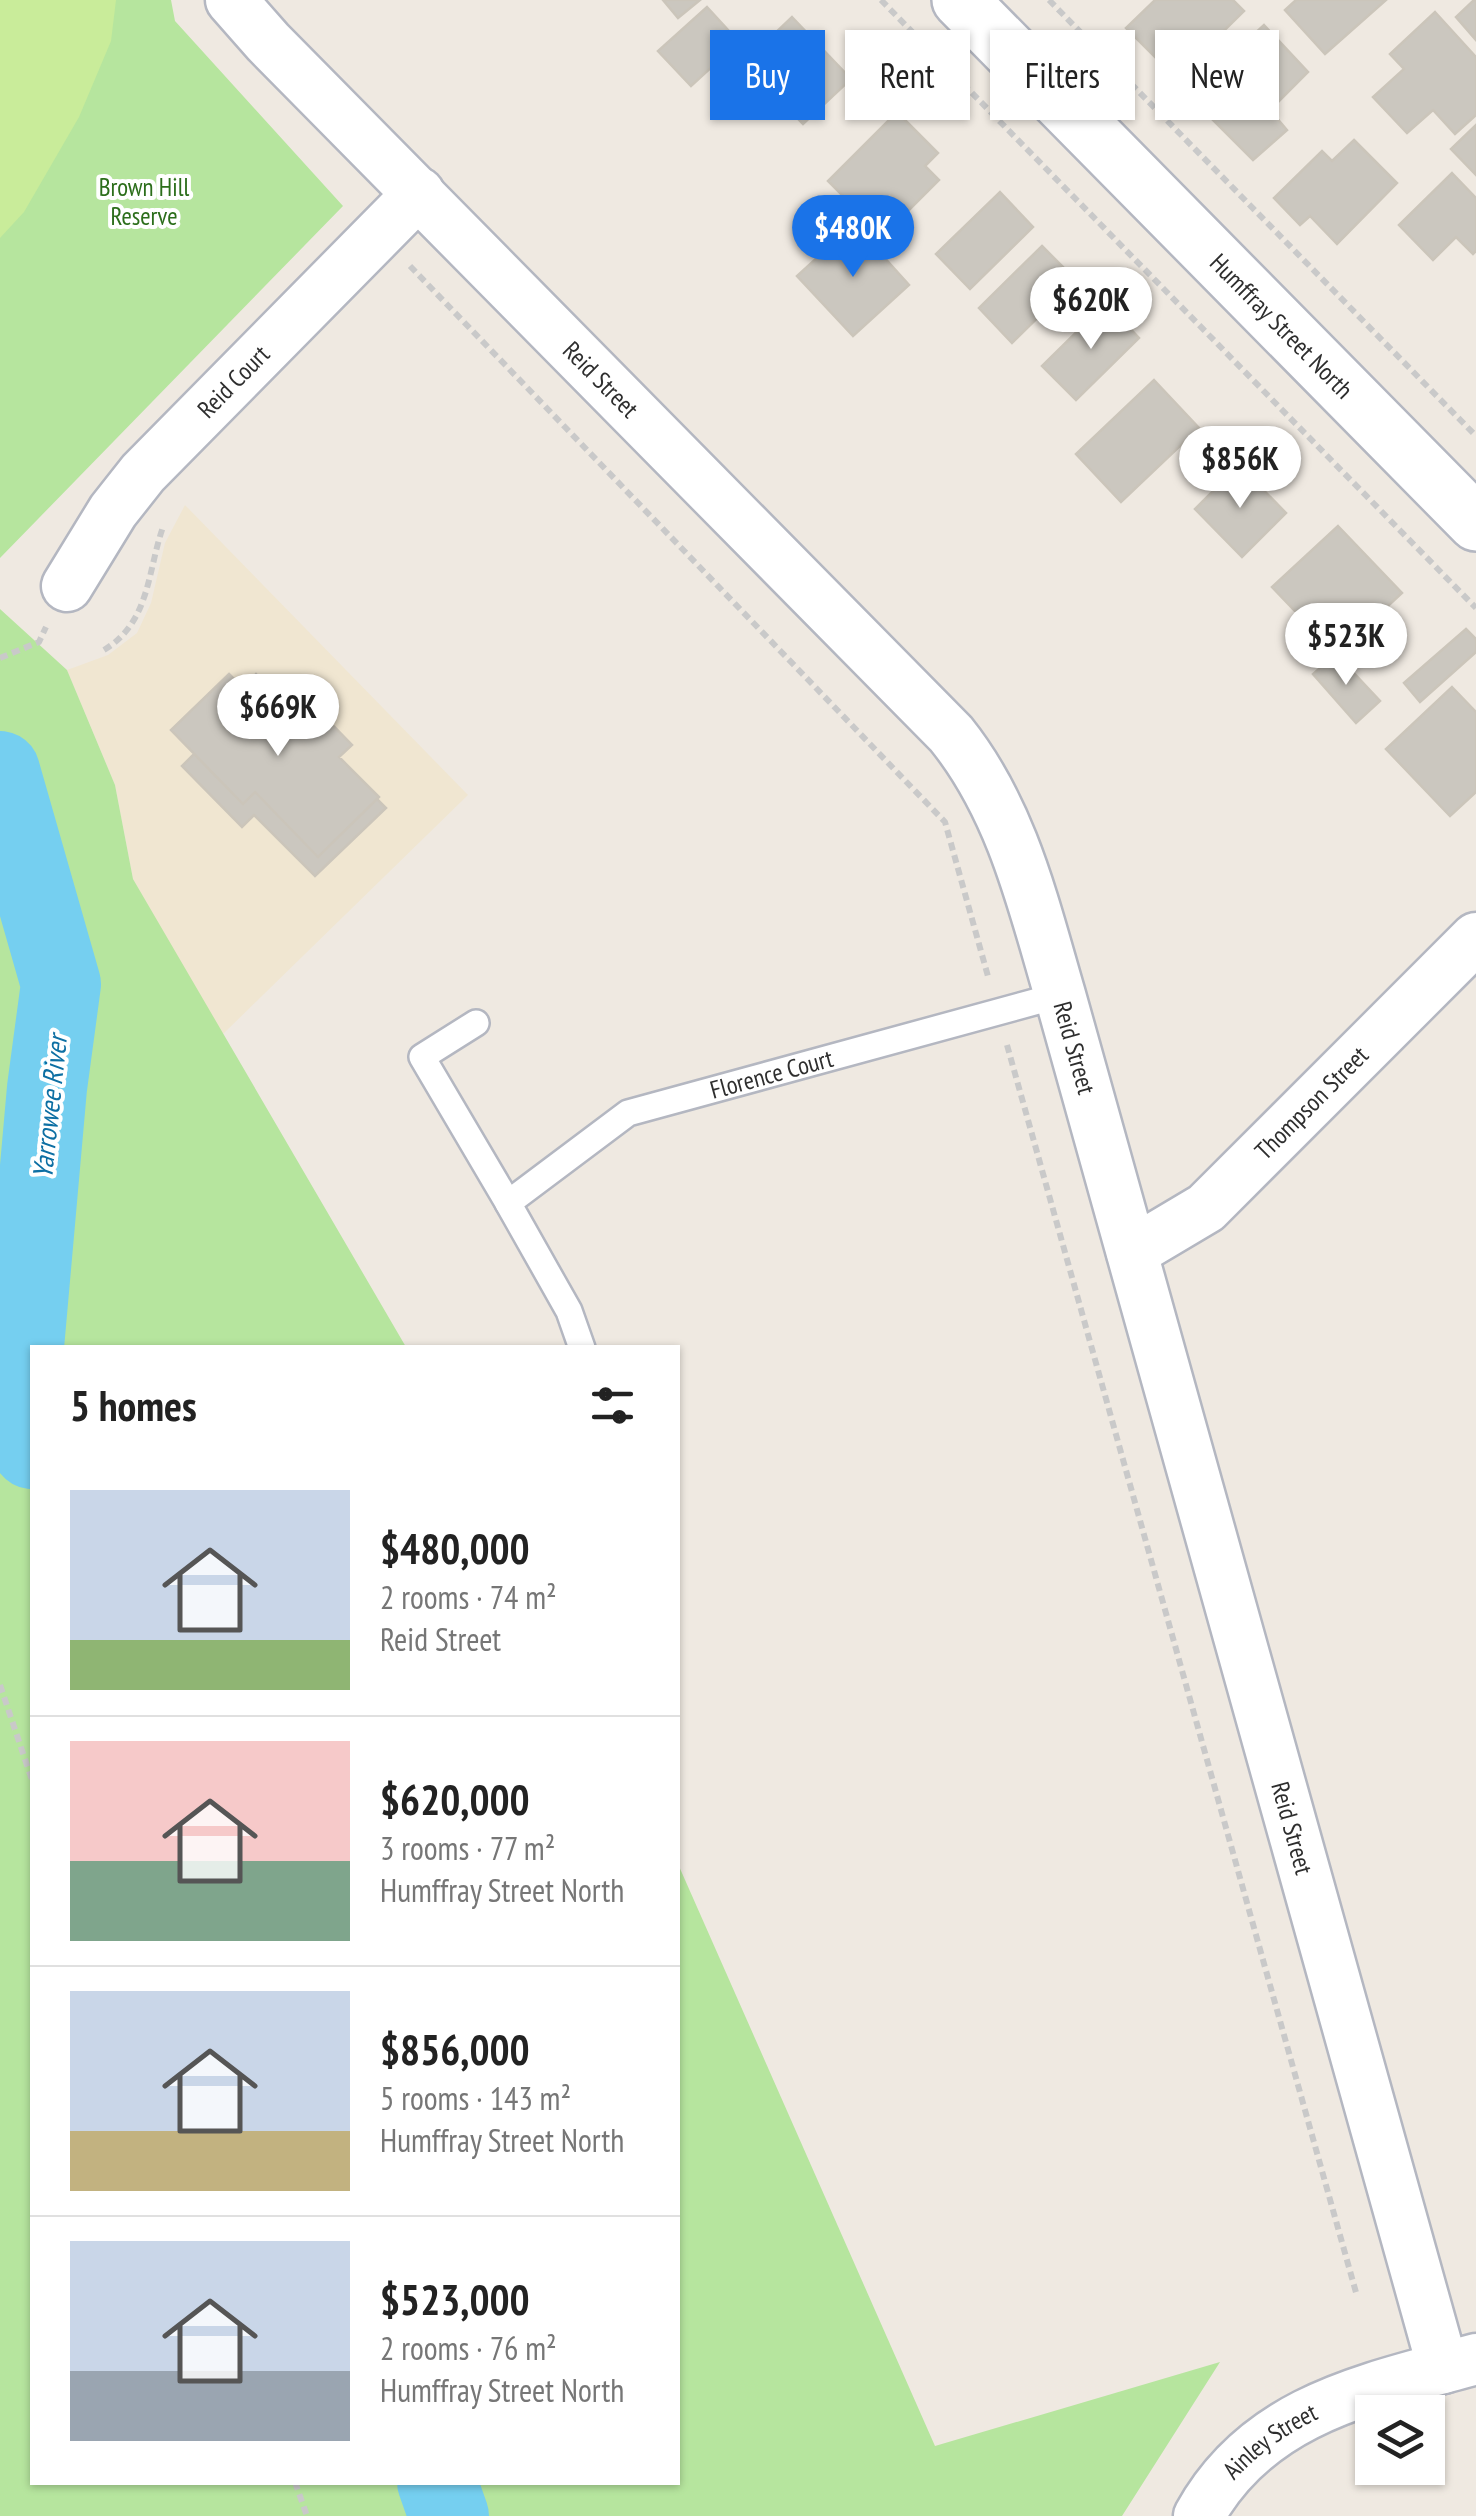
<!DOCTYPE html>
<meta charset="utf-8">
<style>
:root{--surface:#fff;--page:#f2f2f2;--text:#222;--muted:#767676;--line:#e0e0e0;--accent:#1a73e8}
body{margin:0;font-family:"PT Sans Narrow",sans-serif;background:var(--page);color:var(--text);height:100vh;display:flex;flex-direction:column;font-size:38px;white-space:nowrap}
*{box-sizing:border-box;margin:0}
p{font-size:32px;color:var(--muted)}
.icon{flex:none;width:55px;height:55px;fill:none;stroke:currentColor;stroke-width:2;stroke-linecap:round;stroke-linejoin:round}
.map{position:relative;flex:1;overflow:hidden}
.sheet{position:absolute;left:30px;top:1345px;width:650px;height:1140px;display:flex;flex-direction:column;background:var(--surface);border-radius:0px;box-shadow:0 2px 8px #0004}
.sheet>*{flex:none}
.guide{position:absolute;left:710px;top:30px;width:615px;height:90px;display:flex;gap:20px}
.controls{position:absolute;left:1355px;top:2395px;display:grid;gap:20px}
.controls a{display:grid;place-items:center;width:90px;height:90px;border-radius:0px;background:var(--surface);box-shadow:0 2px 8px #0004;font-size:50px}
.price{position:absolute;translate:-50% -85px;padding:0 22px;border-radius:35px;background:#fff;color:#222;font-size:32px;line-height:65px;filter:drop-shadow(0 2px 5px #0008)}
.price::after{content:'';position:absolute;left:50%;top:60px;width:30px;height:22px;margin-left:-15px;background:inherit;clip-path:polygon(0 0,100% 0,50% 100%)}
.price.on{background:var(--accent);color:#fff}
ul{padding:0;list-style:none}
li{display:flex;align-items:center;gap:30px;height:250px;padding:0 40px}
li+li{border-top:2px solid var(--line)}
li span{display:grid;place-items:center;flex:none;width:280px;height:200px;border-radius:0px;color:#555}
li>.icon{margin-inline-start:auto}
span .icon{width:120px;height:120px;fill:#fffc;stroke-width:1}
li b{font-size:42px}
h2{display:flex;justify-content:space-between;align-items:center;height:120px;padding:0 40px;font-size:42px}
.chip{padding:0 35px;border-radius:0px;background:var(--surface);box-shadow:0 2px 8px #0004;font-size:35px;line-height:90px}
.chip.on{background:var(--accent);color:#fff}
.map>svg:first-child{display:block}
</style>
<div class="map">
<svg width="1476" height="2516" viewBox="0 0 1476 2516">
<rect width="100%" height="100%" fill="#efe9e1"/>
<path fill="#f0e6d1" d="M 185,505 L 468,795 L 222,1035 L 133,879 L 115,785 L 67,670 L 108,655 L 137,633 L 151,603 L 165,543 Z"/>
<path fill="#b6e59e" d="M 0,0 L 171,0 L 175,21 L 343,206 L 0,558 Z
M 0,609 L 67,670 L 115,785 L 133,879 L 406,1347 L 32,1348 L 32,2482 L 678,2482 L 678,1864 L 935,2446 L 1220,2362 L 1122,2516 L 0,2516 Z"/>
<path fill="#c9ec9a" d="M 0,0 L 116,0 L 111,41 L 79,117 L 24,212 L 0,238 Z"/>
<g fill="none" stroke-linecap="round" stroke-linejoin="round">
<path stroke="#75cff0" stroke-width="80" d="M 0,771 L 61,984 L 47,1088 L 19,1403 L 32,1449
M 437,2482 L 449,2516"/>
</g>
<path fill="#cbc7bf" stroke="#cbc5ba" stroke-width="2.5" d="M 663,0 L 700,0 L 678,18 Z
M 1155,0 L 1233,0 L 1244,11 L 1176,78 L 1126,28 Z
M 1296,0 L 1386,0 L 1325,54 L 1285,10 Z
M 1474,0 L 1476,0 L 1476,40 L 1456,17 Z
M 707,7 L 739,42 L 691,86 L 658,51 Z
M 1435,12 L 1476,57 L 1476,115 L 1455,134 L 1433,110 L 1407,133 L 1373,97 L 1404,69 L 1390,54 Z
M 792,17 L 851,79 L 803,124 L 744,63 Z
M 1264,25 L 1308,72 L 1270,110 L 1287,130 L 1253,160 L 1188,95 Z
M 897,112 L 938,153 L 925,166 L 939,180 L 908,211 L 892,195 L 867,220 L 828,181 Z
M 1476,125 L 1476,175 L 1451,149 Z
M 1354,140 L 1397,183 L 1337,244 L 1310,216 L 1300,225 L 1274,198 L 1322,151 L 1332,161 Z
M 1452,173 L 1476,198 L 1476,251 L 1473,254 L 1456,237 L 1433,260 L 1399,225 Z
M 1000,192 L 1033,227 L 970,289 L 936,254 Z
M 854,224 L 909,285 L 853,336 L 797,276 Z
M 1042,246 L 1076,280 L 1012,343 L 979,308 Z
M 1106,303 L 1139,338 L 1076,400 L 1042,366 Z
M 1154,380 L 1199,428 L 1121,502 L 1076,454 Z
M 1239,465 L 1286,513 L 1242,557 L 1195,509 Z
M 1338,526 L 1402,593 L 1336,654 L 1272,587 Z
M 1466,629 L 1476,639 L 1476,652 L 1420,702 L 1404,683 Z
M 1336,654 L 1380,701 L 1356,723 L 1313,674 Z
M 229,674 L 243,688 L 256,674 L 299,718 L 313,705 L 352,745 L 339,757 L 379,797 L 318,857 L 255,792 L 243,804 L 171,730 Z
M 1452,687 L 1476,712 L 1476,792 L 1450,816 L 1386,749 Z
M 194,754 L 243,804 L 255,792 L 318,857 L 377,799 L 386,808 L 315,876 L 254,815 L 242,827 L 182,766 Z"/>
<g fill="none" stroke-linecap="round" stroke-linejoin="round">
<g stroke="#b4b7c1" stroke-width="30">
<g id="service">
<path d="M 476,1023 L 422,1057 L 508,1203"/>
<path id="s1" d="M 582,1348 L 569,1311 L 508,1203 L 628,1113 L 1060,995"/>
</g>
</g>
<g stroke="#b4b7c1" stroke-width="55">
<g id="minor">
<path id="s2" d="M 231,0 L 268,42 L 951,734 C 1012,810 1033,903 1060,995 L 1443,2368"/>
<path id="s3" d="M 67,586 L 113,511 L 143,473 L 419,193"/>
<path id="s4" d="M 1132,1252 L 1206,1208 L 1476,938"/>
<path id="s5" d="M 1199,2516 C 1258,2409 1367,2389 1476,2359"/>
</g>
</g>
<g stroke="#b4b7c1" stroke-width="60">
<g id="tertiary">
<path id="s6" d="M 960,0 L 1476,523"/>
</g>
</g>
<path stroke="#c9c9c9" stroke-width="6" stroke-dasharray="8 5" stroke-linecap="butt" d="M 881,0 L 1476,608
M 1049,0 L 1476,436
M 410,266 L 945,822 L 989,980
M 104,650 C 150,622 147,573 163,527
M 0,658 L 39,642 L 46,627
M 1007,1045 L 1357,2296
M 0,1685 L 32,1780
M 295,2482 L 307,2516"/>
<use href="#service" stroke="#fff" stroke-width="25"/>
<use href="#minor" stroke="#fff" stroke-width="50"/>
<use href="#tertiary" stroke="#fff" stroke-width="55"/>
</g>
<g text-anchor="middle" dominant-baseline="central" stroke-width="8" stroke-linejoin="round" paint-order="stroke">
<g font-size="25" fill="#2c6e1b" stroke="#fff">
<text x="144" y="187">Brown Hill<tspan x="144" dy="29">Reserve</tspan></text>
</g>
<g font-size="25" fill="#2e2e2e" stroke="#fff">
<text stroke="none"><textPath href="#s6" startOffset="458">Humffray Street North</textPath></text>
<text stroke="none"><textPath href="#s2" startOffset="530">Reid Street</textPath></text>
<text stroke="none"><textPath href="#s3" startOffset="265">Reid Court</textPath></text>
<text stroke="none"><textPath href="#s2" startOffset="1368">Reid Street</textPath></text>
<text stroke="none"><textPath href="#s1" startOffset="462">Florence Court</textPath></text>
<text stroke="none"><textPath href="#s4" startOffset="235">Thompson Street</textPath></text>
<text stroke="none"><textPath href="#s2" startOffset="2178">Reid Street</textPath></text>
<text stroke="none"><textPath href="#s5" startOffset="105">Ainley Street</textPath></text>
</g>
<g font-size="28" font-style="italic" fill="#0d6fa3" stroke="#fff">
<text transform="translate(49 1107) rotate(-84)">Yarrowee River</text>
</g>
</g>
</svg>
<div class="controls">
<a><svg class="icon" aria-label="layers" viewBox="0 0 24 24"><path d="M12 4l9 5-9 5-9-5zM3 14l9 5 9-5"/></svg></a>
</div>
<b class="price on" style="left:853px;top:280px">$480K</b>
<b class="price" style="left:1091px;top:352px">$620K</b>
<b class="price" style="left:1240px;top:511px">$856K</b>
<b class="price" style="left:1346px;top:688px">$523K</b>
<b class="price" style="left:278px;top:759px">$669K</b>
<div class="guide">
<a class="chip on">Buy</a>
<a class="chip">Rent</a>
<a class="chip">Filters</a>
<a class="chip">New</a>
</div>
<section class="sheet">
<h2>5 homes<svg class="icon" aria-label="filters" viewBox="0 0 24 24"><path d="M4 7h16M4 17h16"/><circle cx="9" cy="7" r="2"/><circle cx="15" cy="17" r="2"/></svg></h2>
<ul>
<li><span style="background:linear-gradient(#c9d6e8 75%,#8fb573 0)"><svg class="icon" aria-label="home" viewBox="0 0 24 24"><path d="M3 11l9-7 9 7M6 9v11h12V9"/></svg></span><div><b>$480,000</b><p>2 rooms · 74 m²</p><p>Reid Street</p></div></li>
<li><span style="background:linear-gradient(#f6c9c9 60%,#7fa58c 0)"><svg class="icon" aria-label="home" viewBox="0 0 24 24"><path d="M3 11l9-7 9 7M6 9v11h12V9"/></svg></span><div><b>$620,000</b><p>3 rooms · 77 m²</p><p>Humffray Street North</p></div></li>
<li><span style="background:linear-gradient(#c9d6e8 70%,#c2b280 0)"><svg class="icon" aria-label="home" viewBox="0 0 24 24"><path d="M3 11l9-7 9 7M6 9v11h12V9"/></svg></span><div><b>$856,000</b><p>5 rooms · 143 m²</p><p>Humffray Street North</p></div></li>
<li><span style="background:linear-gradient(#c9d6e8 65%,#9aa5b1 0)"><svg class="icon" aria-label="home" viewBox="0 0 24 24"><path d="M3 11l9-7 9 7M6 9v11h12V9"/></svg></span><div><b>$523,000</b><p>2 rooms · 76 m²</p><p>Humffray Street North</p></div></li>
</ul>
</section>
</div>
